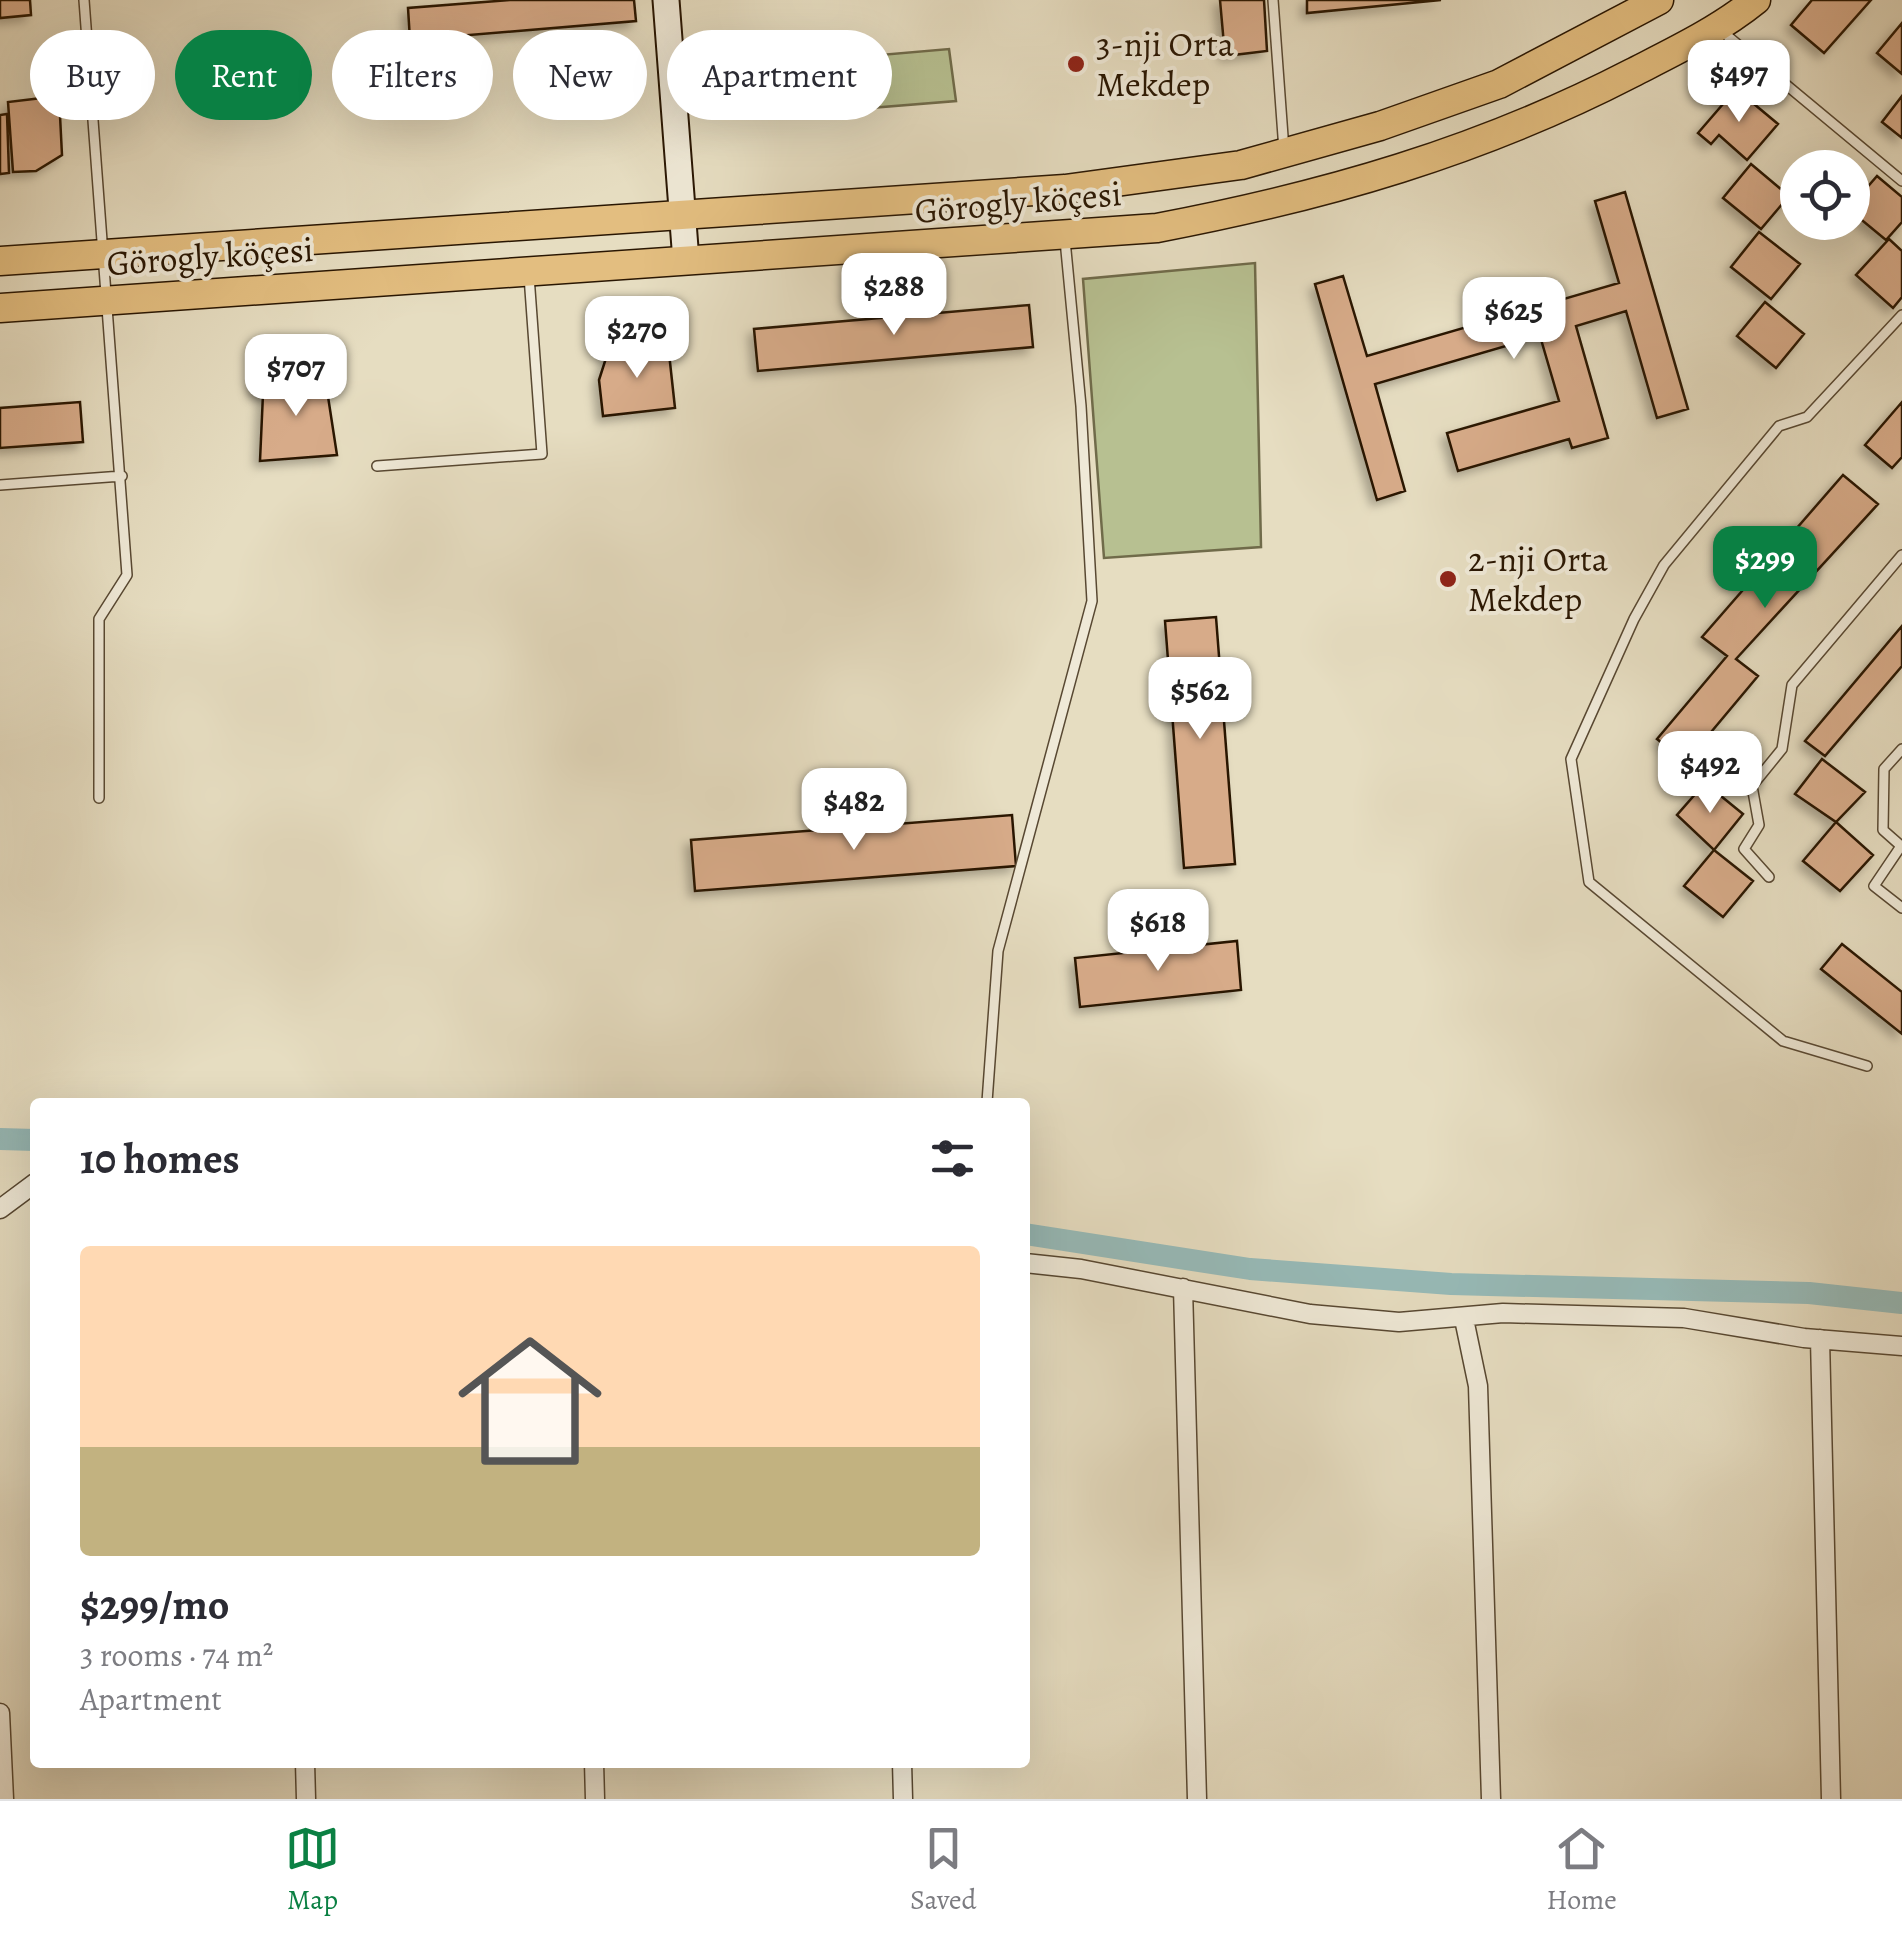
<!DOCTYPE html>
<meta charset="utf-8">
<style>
:root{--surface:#fff;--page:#f2f2f3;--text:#2b2b33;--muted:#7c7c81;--line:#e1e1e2;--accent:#0b8043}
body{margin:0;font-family:Alegreya,serif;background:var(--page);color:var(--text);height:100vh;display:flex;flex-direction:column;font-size:38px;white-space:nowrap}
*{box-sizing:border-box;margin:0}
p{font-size:32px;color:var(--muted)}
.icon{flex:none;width:55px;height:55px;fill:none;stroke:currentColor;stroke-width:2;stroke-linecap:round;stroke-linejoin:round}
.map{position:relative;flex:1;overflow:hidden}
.drawer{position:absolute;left:30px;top:1098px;width:1000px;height:670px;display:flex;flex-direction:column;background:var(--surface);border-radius:10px;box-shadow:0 10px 40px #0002}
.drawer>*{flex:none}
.banner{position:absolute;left:30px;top:30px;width:1000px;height:90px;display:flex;gap:20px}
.fabs{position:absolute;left:1780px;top:150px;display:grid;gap:20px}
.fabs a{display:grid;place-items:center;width:90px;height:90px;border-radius:50%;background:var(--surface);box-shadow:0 10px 40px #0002;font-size:50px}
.price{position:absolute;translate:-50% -85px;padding:0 22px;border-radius:20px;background:#fff;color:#222;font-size:32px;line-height:65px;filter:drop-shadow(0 2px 5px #0008)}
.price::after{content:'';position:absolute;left:50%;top:60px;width:30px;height:22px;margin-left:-15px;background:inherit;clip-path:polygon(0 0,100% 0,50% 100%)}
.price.selected{background:var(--accent);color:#fff}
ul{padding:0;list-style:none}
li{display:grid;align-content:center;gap:20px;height:530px;padding:0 50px}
li span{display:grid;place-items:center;height:310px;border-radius:10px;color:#555}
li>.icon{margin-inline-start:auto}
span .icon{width:180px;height:180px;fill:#fffc;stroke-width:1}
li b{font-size:42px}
h2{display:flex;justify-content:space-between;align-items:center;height:120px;padding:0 50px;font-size:42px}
.tag{padding:0 35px;border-radius:45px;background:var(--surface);box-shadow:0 10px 40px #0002;font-size:35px;line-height:90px}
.tag.selected{background:var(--accent);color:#fff}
.menu{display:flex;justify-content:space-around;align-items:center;height:140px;border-top:2px solid var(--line);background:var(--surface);font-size:28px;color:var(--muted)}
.menu a{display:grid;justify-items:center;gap:5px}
.menu .selected{color:var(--accent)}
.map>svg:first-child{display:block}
</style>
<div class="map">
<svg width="1902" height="1799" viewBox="0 0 1902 1799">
<defs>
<filter id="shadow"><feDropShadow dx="-5.5" dy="5.5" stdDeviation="5" flood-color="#0004"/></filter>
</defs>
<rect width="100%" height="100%" fill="#e6ddc1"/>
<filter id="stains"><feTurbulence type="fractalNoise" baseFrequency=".002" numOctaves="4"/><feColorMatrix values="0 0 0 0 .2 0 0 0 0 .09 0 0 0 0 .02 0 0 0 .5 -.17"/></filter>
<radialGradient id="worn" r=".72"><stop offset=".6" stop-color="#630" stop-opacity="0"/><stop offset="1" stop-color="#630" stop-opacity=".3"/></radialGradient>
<path fill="#b7c091" stroke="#706b4a" stroke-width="2.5" d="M 949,49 L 956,101 L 758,117 L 753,66 Z
M 1255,263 L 1261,547 L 1104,558 L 1083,279 Z"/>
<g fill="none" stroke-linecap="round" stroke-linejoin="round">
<path stroke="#97bbb9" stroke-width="22" d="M 0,1139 L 35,1140
M 1025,1234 L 1250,1269 L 1451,1284 L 1809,1293 L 1902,1303"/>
</g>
<path fill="#d7ab89" stroke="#291602" stroke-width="2.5" filter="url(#shadow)" d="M 0,0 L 30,0 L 31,15 L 0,18 Z
M 510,0 L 634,0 L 636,21 L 410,40 L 408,8 Z
M 1220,0 L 1264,0 L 1267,51 L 1225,56 Z
M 1307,0 L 1441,0 L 1307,13 Z
M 1812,0 L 1871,0 L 1824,53 L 1791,25 Z
M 1902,23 L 1902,74 L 1877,53 Z
M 1736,89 L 1778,124 L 1747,160 L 1719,135 L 1711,144 L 1698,133 Z
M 59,96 L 62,155 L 36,171 L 13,172 L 8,102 Z
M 1902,96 L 1902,138 L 1882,122 Z
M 7,114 L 9,173 L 0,174 L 0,115 Z
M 1751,164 L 1789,196 L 1761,229 L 1723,198 Z
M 1877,176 L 1902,197 L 1902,222 L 1886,240 L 1852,212 L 1852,205 Z
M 1625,192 L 1688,409 L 1657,418 L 1626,311 L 1576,326 L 1608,438 L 1572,448 L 1569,439 L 1458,471 L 1447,433 L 1559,401 L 1540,336 L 1375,384 L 1405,491 L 1377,500 L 1315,284 L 1343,276 L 1367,356 L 1619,283 L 1595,201 Z
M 1759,232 L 1800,264 L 1771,299 L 1731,267 Z
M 1889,239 L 1902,251 L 1902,297 L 1893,308 L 1856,275 Z
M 1765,302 L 1804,334 L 1776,368 L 1737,336 Z
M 1029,305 L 1033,347 L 758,371 L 754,329 Z
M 668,344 L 675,408 L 603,416 L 599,380 L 606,358 L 624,348 Z
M 293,376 L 310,382 L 332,376 L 333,389 L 327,390 L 337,455 L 260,461 L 263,394 L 255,393 L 255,380 L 278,384 Z
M 80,402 L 83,442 L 0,448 L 0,408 Z
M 1902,402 L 1902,457 L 1892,468 L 1865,445 Z
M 1843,475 L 1878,504 L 1736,659 L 1758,676 L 1686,762 L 1657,739 L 1727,656 L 1702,637 Z
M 1216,617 L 1235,864 L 1184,868 L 1165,621 Z
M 1902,626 L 1902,666 L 1825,756 L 1805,741 Z
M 1822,759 L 1865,792 L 1836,822 L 1795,794 Z
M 1705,783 L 1743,814 L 1714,850 L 1677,815 Z
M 1012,815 L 1016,866 L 695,891 L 691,840 Z
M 1836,822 L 1873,855 L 1840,891 L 1803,861 Z
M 1714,850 L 1753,881 L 1723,917 L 1684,886 Z
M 1237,941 L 1241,990 L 1080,1007 L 1075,958 Z
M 1842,944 L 1902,992 L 1902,1034 L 1821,969 Z"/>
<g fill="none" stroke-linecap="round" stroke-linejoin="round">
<g stroke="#584832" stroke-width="12">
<path id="lane" d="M 84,0 L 127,575 L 99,619 L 99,798
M 1273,0 L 1284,150
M 1719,29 L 1902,181
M 377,466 L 542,454 L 529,276
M 0,485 L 122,476
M 1902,749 L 1884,769 L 1883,830 L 1901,846 L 1874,886 L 1902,908
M 1769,877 L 1744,849 L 1759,825 L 1752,786 L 1782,749 L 1792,685 L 1902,555
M 1867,1066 L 1783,1041 L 1589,882 L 1571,759 L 1634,619 L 1664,565 L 1779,426 L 1807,417 L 1902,315
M 987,1102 L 998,951 L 1092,601 L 1081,406 L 1065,240"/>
</g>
<g stroke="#584832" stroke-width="21">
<path id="street" d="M 0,1209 L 35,1183
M 1025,1263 L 1081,1269 L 1310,1314 L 1399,1322 L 1503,1313 L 1684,1318 L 1804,1338 L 1902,1346
M 1183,1288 L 1197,1799
M 1464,1319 L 1478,1386 L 1491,1799
M 1820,1339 L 1831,1799
M 0,1713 L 4,1799
M 305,1762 L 306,1799
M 594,1762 L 595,1799
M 902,1762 L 903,1799"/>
</g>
<g stroke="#291602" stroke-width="29">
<path id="secondary" d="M 666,0 L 686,261"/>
</g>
<g stroke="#291602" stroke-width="31">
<path id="primary" d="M 0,261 L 1065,189 L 1241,165 L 1380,126 L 1499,84 L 1659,0
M 0,308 L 1157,228 C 1325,196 1479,152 1632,73 C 1675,51 1719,30 1756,0"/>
</g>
<use href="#lane" stroke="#efe9d7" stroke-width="9"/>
<use href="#street" stroke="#efe9d7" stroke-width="18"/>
<use href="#secondary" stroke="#efe9d7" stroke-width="25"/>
<use href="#primary" stroke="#e3be80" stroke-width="28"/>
</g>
<g fill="#8f2418" stroke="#efe9d7" stroke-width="4">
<circle cx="1076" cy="64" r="10"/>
<circle cx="1448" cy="579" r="10"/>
</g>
<g text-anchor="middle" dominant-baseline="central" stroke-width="8" stroke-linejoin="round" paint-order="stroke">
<g font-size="35" fill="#291602" stroke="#efe9d7" text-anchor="start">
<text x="1096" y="44">3-nji Orta<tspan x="1096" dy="40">Mekdep</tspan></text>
<text x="1468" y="559">2-nji Orta<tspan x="1468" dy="40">Mekdep</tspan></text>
</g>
<g font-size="35" fill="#291602" stroke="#efe9d7">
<text transform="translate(1018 202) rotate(-5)">Görogly köçesi</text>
<text transform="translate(210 256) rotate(-4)">Görogly köçesi</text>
</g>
</g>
<rect width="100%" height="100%" filter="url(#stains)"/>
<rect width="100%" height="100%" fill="url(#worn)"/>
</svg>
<div class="fabs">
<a><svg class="icon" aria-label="locate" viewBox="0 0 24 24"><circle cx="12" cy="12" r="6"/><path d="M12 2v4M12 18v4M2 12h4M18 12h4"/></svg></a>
</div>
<b class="price" style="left:1739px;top:125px">$497</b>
<b class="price" style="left:894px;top:338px">$288</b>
<b class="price" style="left:1514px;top:362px">$625</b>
<b class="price" style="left:637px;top:381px">$270</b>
<b class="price" style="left:296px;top:419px">$707</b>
<b class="price selected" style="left:1765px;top:611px">$299</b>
<b class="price" style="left:1200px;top:742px">$562</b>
<b class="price" style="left:1710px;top:816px">$492</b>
<b class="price" style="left:854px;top:853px">$482</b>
<b class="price" style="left:1158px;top:974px">$618</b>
<div class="banner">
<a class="tag">Buy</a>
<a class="tag selected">Rent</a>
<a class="tag">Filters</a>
<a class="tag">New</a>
<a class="tag">Apartment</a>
</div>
<section class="drawer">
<h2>10 homes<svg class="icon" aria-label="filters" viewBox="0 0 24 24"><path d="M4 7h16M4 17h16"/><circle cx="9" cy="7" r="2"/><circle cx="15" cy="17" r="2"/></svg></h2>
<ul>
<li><span style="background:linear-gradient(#ffd9b3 65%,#c2b280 0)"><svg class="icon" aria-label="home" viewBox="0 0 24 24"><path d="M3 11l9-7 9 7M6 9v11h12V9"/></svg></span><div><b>$299/mo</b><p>3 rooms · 74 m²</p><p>Apartment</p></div></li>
</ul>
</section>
</div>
<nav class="menu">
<a class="selected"><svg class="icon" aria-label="map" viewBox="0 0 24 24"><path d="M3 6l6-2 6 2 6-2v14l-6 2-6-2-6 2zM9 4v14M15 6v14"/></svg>Map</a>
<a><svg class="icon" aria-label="saved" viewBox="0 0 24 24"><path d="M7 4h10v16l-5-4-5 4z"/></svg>Saved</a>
<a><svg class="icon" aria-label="home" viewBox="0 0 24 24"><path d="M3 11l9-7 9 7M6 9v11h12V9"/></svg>Home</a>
</nav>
